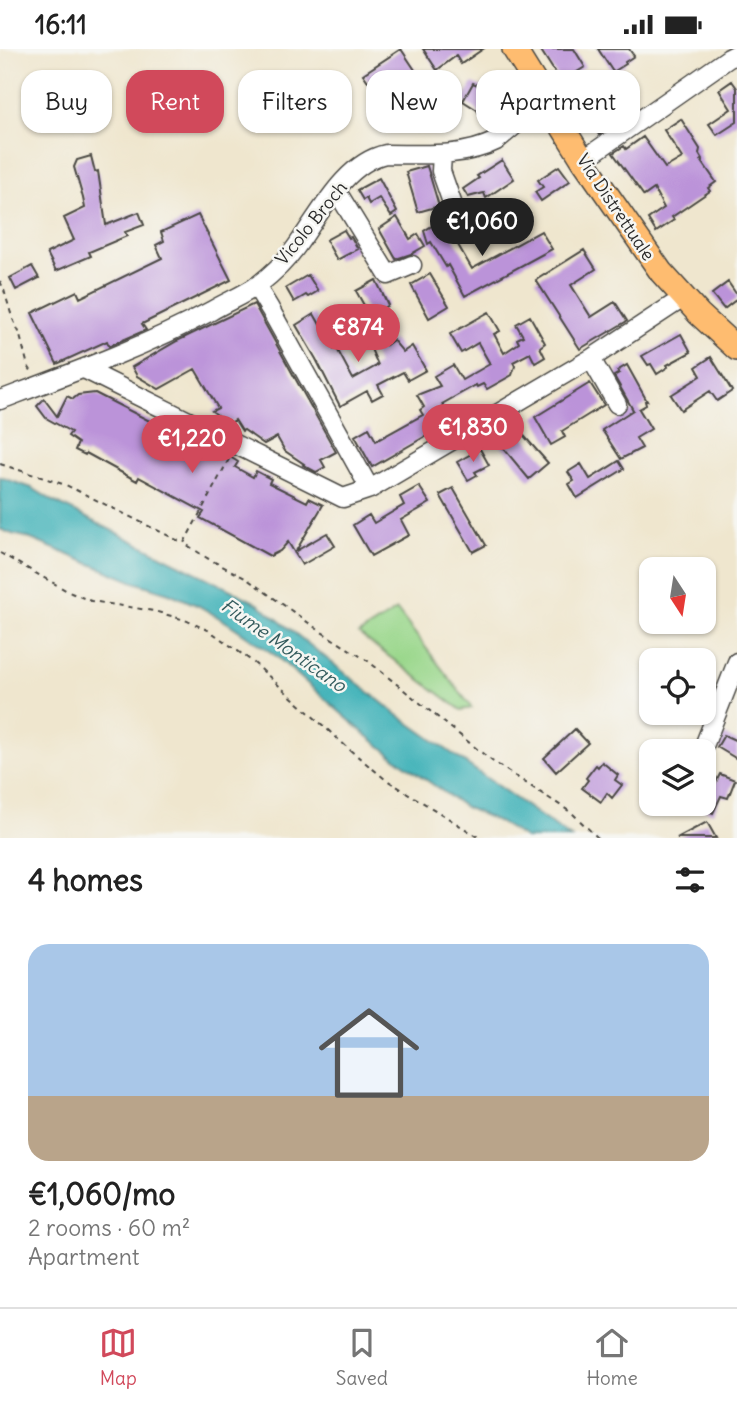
<!DOCTYPE html>
<meta charset="utf-8">
<style>
:root{--surface:#fff;--page:#f2f2f2;--text:#222;--muted:#767676;--line:#e0e0e0;--accent:#d1495b}
body{margin:0;font-family:Delius,sans-serif;background:var(--page);color:var(--text);height:100vh;display:flex;flex-direction:column;font-size:26px;white-space:nowrap}
*{box-sizing:border-box;margin:0}
p{font-size:23px;color:var(--muted)}
.icon{flex:none;width:38px;height:38px;fill:none;stroke:currentColor;stroke-width:2;stroke-linecap:round;stroke-linejoin:round}
.map{position:relative;height:789px;overflow:hidden}
.drawer{display:flex;flex-direction:column;background:var(--surface);flex:1}
.drawer>*{flex:none}
.hud{position:absolute;left:21px;top:21px;width:696px;height:63px;display:flex;gap:14px}
.needle{width:46px;rotate:168deg}
.fabs{position:absolute;left:639px;top:508px;display:grid;gap:14px}
.fabs a{display:grid;place-items:center;width:77px;height:77px;border-radius:14px;background:var(--surface);box-shadow:0 2px 5px #0004;font-size:35px}
.price{position:absolute;translate:-50% -60px;padding:0 16px;border-radius:24px;background:var(--accent);color:#fff;font-size:23px;line-height:46px;filter:drop-shadow(0 2px 4px #0008)}
.price::after{content:'';position:absolute;left:50%;top:42px;width:21px;height:16px;margin-left:-10px;background:inherit;clip-path:polygon(0 0,100% 0,50% 100%)}
.price.active{background:#222;color:#fff}
ul{padding:0;list-style:none}
li{display:grid;align-content:center;gap:14px;height:371px;padding:0 28px}
li span{display:grid;place-items:center;height:217px;border-radius:21px;color:#555}
li>.icon{margin-inline-start:auto}
span .icon{width:126px;height:126px;fill:#fffc;stroke-width:1}
li b{font-size:30px}
h2{display:flex;justify-content:space-between;align-items:center;height:84px;padding:0 28px;font-size:30px}
.chip{padding:0 24px;border-radius:21px;background:var(--surface);box-shadow:0 2px 5px #0004;font-size:24px;line-height:63px}
.chip.active{background:var(--accent);color:#fff}
.status{display:flex;justify-content:space-between;align-items:center;height:49px;padding:0 35px;background:var(--surface);direction:ltr}
.status svg{height:19px;fill:currentColor}
.menu{display:flex;justify-content:space-around;align-items:center;height:98px;border-top:2px solid var(--line);background:var(--surface);font-size:19px;color:var(--muted)}
.menu a{display:grid;justify-items:center;gap:4px}
.menu .active{color:var(--accent)}
.map>svg:first-child{display:block}
</style>
<div class="status"><b>16:11</b><svg viewBox="0 0 49 12"><path d="M0 12V9h3v3zM5 12V6h3v6zM10 12V3h3v9zM15 12V0h3v12zM26 1h20v11H26zM47 4h2v5h-2z"/></svg></div>
<div class="map">
<svg width="737" height="789" viewBox="0 0 737 789">
<rect width="100%" height="100%" fill="#f6f6f2"/>
<filter id="ink" filterUnits="userSpaceOnUse"><feTurbulence type="fractalNoise" baseFrequency=".0143" numOctaves="2"/><feDisplacementMap in="SourceGraphic" scale="14" xChannelSelector="R" yChannelSelector="G"/><feConvolveMatrix kernelMatrix="1 2 1 2 8 2 1 2 1" color-interpolation-filters="sRGB"/></filter>
<filter id="wash" filterUnits="userSpaceOnUse"><feTurbulence type="fractalNoise" baseFrequency=".00686" numOctaves="4" result="noise"/><feDisplacementMap in="SourceGraphic" scale="28" xChannelSelector="R" yChannelSelector="G"/><feGaussianBlur stdDeviation="1.57" result="paint"/><feColorMatrix in="noise" values="0 0 0 0 0 0 0 0 0 0 0 0 0 0 0 0 0 1.4 0 .05"/><feComposite in="paint" operator="in"/></filter>
<g filter="url(#wash)">
<rect width="100%" height="100%" fill="#efe6ce"/>
<path fill="#9ad78b" stroke="#62815b" stroke-width="2" d="M 397,561 L 472,659 L 461,661 L 359,585 Z"/>
<path fill="#44b4ba" stroke="#387072" stroke-width="2" d="M 0,428 L 32,439 L 55,453 L 257,554 L 395,664 L 571,789 L 525,789 L 495,771 L 465,758 L 394,708 L 365,685 L 275,606 L 228,574 L 199,557 L 169,544 L 134,533 L 26,488 L 12,485 L 0,480 Z"/>
<g id="blocks">
<path fill="#bb93d9" d="M 401,0 L 421,30 L 384,55 L 363,25 Z
M 423,0 L 483,0 L 461,15 L 456,7 L 437,21 Z
M 540,0 L 574,0 L 585,18 L 561,33 Z
M 598,0 L 629,0 L 634,7 L 625,13 L 626,15 L 613,23 Z
M 732,32 L 737,39 L 737,73 L 717,86 L 709,75 L 731,60 L 719,41 Z
M 473,34 L 482,38 L 490,39 L 499,53 L 497,56 L 506,68 L 489,82 L 477,61 L 463,52 Z
M 614,61 L 620,71 L 599,86 L 594,77 L 604,71 L 602,69 Z
M 681,70 L 700,100 L 699,105 L 702,110 L 701,111 L 716,133 L 708,139 L 710,142 L 672,168 L 674,171 L 656,183 L 648,170 L 664,159 L 654,140 L 644,147 L 613,104 L 624,97 L 626,100 L 643,88 L 665,119 L 682,109 L 664,81 Z
M 91,107 L 95,123 L 98,122 L 106,176 L 139,163 L 144,176 L 125,183 L 127,187 L 89,203 L 91,207 L 56,222 L 47,204 L 74,191 L 64,169 L 85,159 L 83,149 L 74,118 L 77,111 Z
M 502,111 L 514,130 L 486,149 L 484,144 L 468,148 L 463,140 L 479,129 L 477,127 Z
M 427,117 L 439,157 L 418,163 L 406,123 Z
M 559,117 L 570,132 L 541,152 L 535,143 L 543,138 L 538,131 Z
M 379,129 L 397,163 L 391,167 L 379,149 L 369,155 L 366,149 L 363,151 L 357,141 Z
M 198,166 L 231,231 L 142,275 L 146,281 L 109,297 L 107,292 L 57,315 L 32,264 L 77,242 L 80,249 L 162,209 L 156,196 L 164,192 L 161,183 Z
M 397,168 L 410,190 L 418,185 L 425,197 L 411,205 L 396,210 L 379,180 Z
M 443,170 L 472,220 L 541,182 L 552,200 L 465,247 L 448,216 L 446,218 L 431,193 L 428,195 L 424,182 Z
M 344,181 L 349,189 L 351,188 L 358,200 L 337,211 L 326,191 Z
M 584,201 L 596,220 L 571,236 L 591,268 L 615,253 L 627,272 L 580,300 L 536,231 Z
M 32,217 L 39,229 L 16,241 L 10,229 Z
M 430,225 L 449,257 L 429,269 L 411,236 Z
M 308,226 L 318,242 L 308,248 L 306,246 L 294,253 L 286,239 Z
M 376,231 L 388,256 L 370,267 L 356,242 Z
M 728,233 L 737,246 L 737,250 L 724,260 L 712,245 Z
M 254,255 L 336,403 L 321,411 L 325,418 L 316,423 L 303,416 L 304,415 L 285,402 L 277,388 L 264,395 L 244,381 L 242,382 L 235,371 L 229,375 L 212,362 L 218,359 L 195,320 L 159,340 L 137,327 L 132,318 L 177,292 Z
M 489,263 L 500,282 L 494,285 L 504,304 L 519,294 L 517,290 L 523,287 L 516,275 L 530,267 L 545,294 L 540,298 L 545,308 L 535,314 L 530,304 L 513,313 L 515,317 L 512,326 L 487,340 L 483,335 L 477,338 L 476,336 L 442,355 L 452,372 L 372,418 L 355,387 L 369,379 L 376,392 L 423,366 L 420,361 L 424,358 L 417,346 L 440,337 L 434,327 L 453,316 L 462,331 L 490,315 L 478,294 L 461,304 L 450,285 Z
M 314,265 L 334,300 L 336,298 L 353,330 L 378,316 L 371,300 L 384,293 L 386,296 L 393,291 L 403,303 L 412,297 L 426,321 L 408,331 L 403,323 L 378,336 L 383,345 L 372,351 L 367,342 L 340,357 L 316,310 L 296,276 Z
M 681,285 L 691,303 L 667,316 L 668,318 L 657,325 L 651,315 L 648,316 L 642,307 Z
M 711,308 L 732,342 L 717,352 L 710,342 L 681,361 L 671,346 L 701,327 L 696,318 Z
M 627,316 L 647,352 L 645,352 L 646,356 L 639,360 L 651,380 L 636,389 L 642,399 L 621,410 L 602,381 L 633,361 L 614,327 L 619,324 L 617,322 Z
M 590,334 L 604,356 L 562,382 L 565,388 L 551,396 L 535,368 Z
M 95,344 L 167,381 L 170,375 L 227,406 L 238,413 L 235,418 L 253,428 L 256,422 L 271,430 L 269,434 L 307,453 L 309,449 L 323,456 L 296,502 L 327,484 L 335,497 L 302,516 L 288,493 L 280,502 L 270,507 L 200,469 L 204,463 L 139,428 L 137,432 L 86,404 L 85,406 L 75,401 L 78,394 L 68,387 L 71,383 L 46,369 L 37,357 L 44,350 L 57,367 L 67,347 L 73,350 L 78,346 Z
M 518,380 L 548,414 L 529,430 L 500,395 Z
M 480,400 L 489,416 L 475,423 L 477,426 L 468,431 L 457,413 Z
M 619,412 L 624,420 L 577,449 L 569,435 L 574,432 L 568,423 L 581,415 L 590,430 Z
M 419,437 L 430,454 L 401,471 L 409,486 L 371,507 L 353,476 L 369,466 L 374,474 L 404,456 L 400,448 Z
M 453,439 L 486,496 L 473,503 L 440,446 Z
M 575,680 L 588,694 L 556,723 L 544,709 Z
M 724,686 L 737,692 L 737,710 L 717,698 Z
M 602,713 L 618,726 L 615,731 L 622,736 L 612,749 L 607,744 L 601,753 L 582,739 L 588,731 L 586,729 L 596,716 L 598,718 Z
M 720,725 L 735,731 L 728,749 L 721,747 L 713,764 L 703,760 Z
M 707,773 L 716,789 L 677,789 Z"/>
</g>
</g>
<g filter="url(#ink)">
<use href="#blocks" fill-opacity="0" stroke="#484743" stroke-width="2"/>
<g fill="none" stroke-linecap="round" stroke-linejoin="round">
<g stroke="#484743" stroke-width="21">
<path id="minor" d="M 442,105 L 441,122 L 455,162 L 466,177 L 490,161
M 583,111 L 729,9 L 737,5
M 333,145 L 341,149 L 388,226 L 412,216
M 256,237 L 270,260 L 370,440
M 592,309 L 594,315 L 617,355
M 84,320 L 343,449 L 370,440 L 592,309 L 683,249
M 0,351 C 72,324 144,298 211,262 C 226,253 244,246 258,236 C 271,226 286,212 296,198 C 319,167 344,114 386,105 C 423,105 462,109 496,92 L 545,51
M 702,702 L 737,613"/>
</g>
<g stroke="#484743" stroke-width="26">
<path id="major" d="M 514,0 L 583,111 L 661,223 L 699,265 L 737,300"/>
</g>
<path stroke="#484743" stroke-width="2" stroke-dasharray="5 5" stroke-linecap="butt" d="M 0,232 L 4,241 L 12,268 L 19,283 L 28,317 L 32,323
M 229,410 L 184,494 L 207,509 L 247,530 L 320,582 L 368,612 L 492,712 L 572,764 L 598,789
M 0,415 L 66,436 L 183,494
M 0,504 L 71,544 L 91,552 L 154,562 L 185,571 L 210,582 L 253,613 L 350,701 L 385,730 L 480,789"/>
<use href="#minor" stroke="#fff" stroke-width="18"/>
<use href="#major" stroke="#febc70" stroke-width="23"/>
</g>
</g>
<g text-anchor="middle" dominant-baseline="central" stroke-width="5" stroke-linejoin="round" paint-order="stroke">
<g font-size="18" fill="#2b2b2b" stroke="#f6f6f2">
<text transform="translate(616 158) rotate(56)">Via Distrettuale</text>
<text transform="translate(311 174) rotate(-51)">Vicolo Broch</text>
</g>
<g font-size="19" font-style="italic" fill="#345b5d" stroke="#f6f6f2">
<text transform="translate(284 596) rotate(35)">Fiume Monticano</text>
</g>
</g>
</svg>
<div class="fabs">
<a><svg class="needle" viewBox="-14 -14 28 28"><path d="M0-13l5 13h-10z" fill="#e53935"/><path d="M0 13l5-13h-10z" fill="#767676"/></svg></a>
<a><svg class="icon" aria-label="locate" viewBox="0 0 24 24"><circle cx="12" cy="12" r="6"/><path d="M12 2v4M12 18v4M2 12h4M18 12h4"/></svg></a>
<a><svg class="icon" aria-label="layers" viewBox="0 0 24 24"><path d="M12 4l9 5-9 5-9-5zM3 14l9 5 9-5"/></svg></a>
</div>
<b class="price active" style="left:482px;top:209px">€1,060</b>
<b class="price" style="left:358px;top:315px">€874</b>
<b class="price" style="left:473px;top:415px">€1,830</b>
<b class="price" style="left:192px;top:426px">€1,220</b>
<div class="hud">
<a class="chip">Buy</a>
<a class="chip active">Rent</a>
<a class="chip">Filters</a>
<a class="chip">New</a>
<a class="chip">Apartment</a>
</div>
</div>
<section class="drawer">
<h2>4 homes<svg class="icon" aria-label="filters" viewBox="0 0 24 24"><path d="M4 7h16M4 17h16"/><circle cx="9" cy="7" r="2"/><circle cx="15" cy="17" r="2"/></svg></h2>
<ul>
<li><span style="background:linear-gradient(#a9c7e8 70%,#b9a48a 0)"><svg class="icon" aria-label="home" viewBox="0 0 24 24"><path d="M3 11l9-7 9 7M6 9v11h12V9"/></svg></span><div><b>€1,060/mo</b><p>2 rooms · 60 m²</p><p>Apartment</p></div></li>
</ul>
</section>
<nav class="menu">
<a class="active"><svg class="icon" aria-label="map" viewBox="0 0 24 24"><path d="M3 6l6-2 6 2 6-2v14l-6 2-6-2-6 2zM9 4v14M15 6v14"/></svg>Map</a>
<a><svg class="icon" aria-label="saved" viewBox="0 0 24 24"><path d="M7 4h10v16l-5-4-5 4z"/></svg>Saved</a>
<a><svg class="icon" aria-label="home" viewBox="0 0 24 24"><path d="M3 11l9-7 9 7M6 9v11h12V9"/></svg>Home</a>
</nav>
